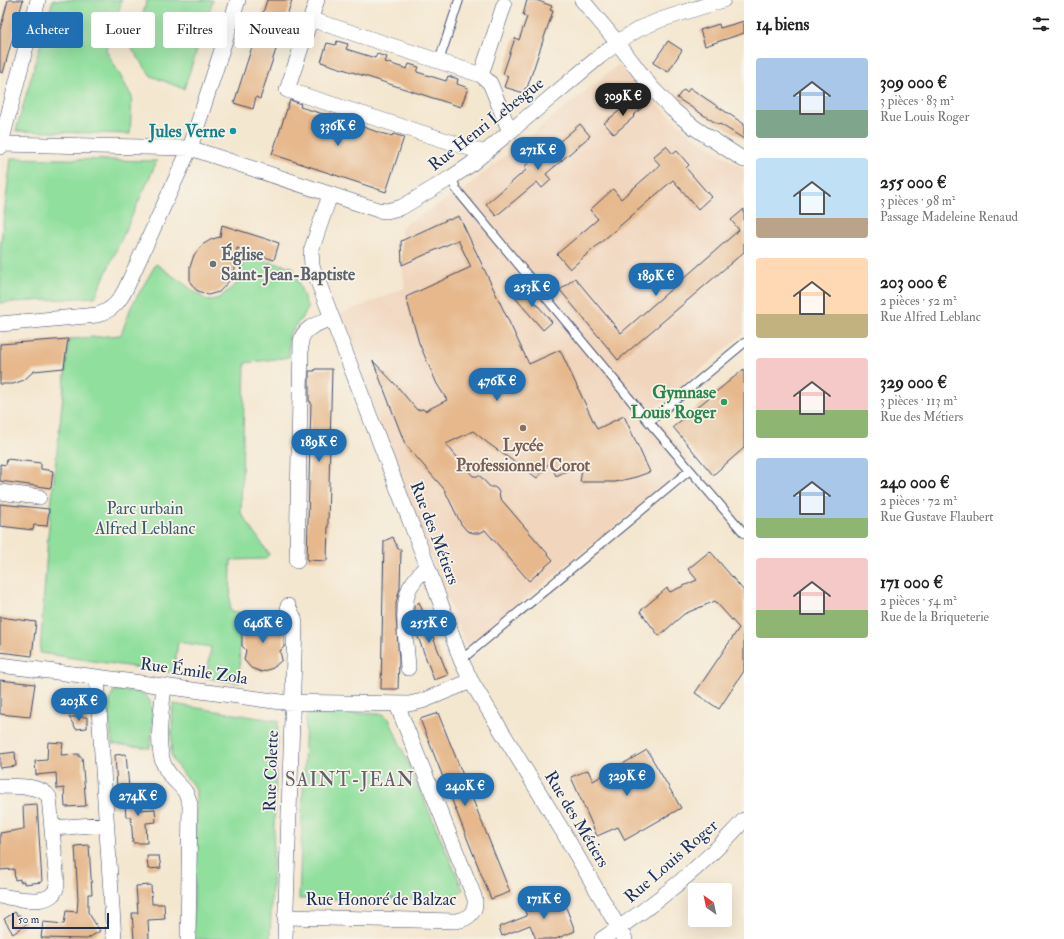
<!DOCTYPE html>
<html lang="fr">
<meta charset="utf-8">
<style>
:root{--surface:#fff;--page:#f6f6f6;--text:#222;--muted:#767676;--accent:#1f6fb2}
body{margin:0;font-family:"IM FELL Double Pica",serif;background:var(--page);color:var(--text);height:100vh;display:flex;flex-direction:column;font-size:15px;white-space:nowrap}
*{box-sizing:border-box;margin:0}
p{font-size:13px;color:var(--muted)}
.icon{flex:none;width:22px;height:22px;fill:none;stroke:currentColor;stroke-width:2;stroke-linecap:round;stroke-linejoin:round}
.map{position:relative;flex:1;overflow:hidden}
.details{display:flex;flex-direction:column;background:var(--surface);width:320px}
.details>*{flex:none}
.guide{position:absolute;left:12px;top:12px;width:380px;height:36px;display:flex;gap:8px}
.needle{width:26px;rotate:327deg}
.buttons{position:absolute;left:688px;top:883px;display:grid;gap:8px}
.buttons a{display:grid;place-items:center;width:44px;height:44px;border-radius:4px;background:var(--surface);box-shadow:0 4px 16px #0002;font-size:20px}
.scale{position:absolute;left:12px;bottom:10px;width:97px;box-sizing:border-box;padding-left:4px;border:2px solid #1b2f5e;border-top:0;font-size:11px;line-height:14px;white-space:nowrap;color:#1b2f5e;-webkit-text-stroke:3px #f7f3e8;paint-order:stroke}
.price{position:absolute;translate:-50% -34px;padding:0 9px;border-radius:14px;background:var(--accent);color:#fff;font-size:13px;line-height:26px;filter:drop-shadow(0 1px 2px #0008)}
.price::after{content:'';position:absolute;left:50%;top:24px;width:12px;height:9px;margin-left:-6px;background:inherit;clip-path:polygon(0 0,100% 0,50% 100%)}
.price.current{background:#222;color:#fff}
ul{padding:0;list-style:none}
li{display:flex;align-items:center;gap:12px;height:100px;padding:0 12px}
li span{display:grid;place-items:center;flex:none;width:112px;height:80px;border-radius:4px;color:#555}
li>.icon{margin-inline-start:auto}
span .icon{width:48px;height:48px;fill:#fffc;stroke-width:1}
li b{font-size:17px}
h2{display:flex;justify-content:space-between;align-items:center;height:48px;padding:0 12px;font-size:17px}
.chip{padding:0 14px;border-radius:4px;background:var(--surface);box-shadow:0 4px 16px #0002;font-size:14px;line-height:36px}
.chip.current{background:var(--accent);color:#fff}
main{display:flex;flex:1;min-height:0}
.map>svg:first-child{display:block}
</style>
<main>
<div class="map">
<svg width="744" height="939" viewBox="0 0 744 939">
<rect width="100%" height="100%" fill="#f7f3e8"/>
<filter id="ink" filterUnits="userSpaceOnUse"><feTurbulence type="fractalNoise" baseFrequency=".025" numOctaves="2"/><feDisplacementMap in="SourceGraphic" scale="8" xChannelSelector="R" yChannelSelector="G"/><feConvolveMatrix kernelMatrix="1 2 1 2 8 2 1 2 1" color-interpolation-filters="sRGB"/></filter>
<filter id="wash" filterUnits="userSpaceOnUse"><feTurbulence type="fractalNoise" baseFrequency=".012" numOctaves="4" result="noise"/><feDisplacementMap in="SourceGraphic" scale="16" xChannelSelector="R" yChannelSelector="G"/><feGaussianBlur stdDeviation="0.9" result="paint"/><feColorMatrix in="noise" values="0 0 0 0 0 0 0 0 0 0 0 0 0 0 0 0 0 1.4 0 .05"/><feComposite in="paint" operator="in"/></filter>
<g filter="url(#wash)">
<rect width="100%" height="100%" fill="#f4e7d0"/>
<path fill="#f1d5bd" d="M 619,64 L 654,101 L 690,134 L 744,169 L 744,333 L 651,412 L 694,463 L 466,646 L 336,316 L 405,288 L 402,265 L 401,227 L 463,190 Z"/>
<path fill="#90df9d" stroke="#56877e" d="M 53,0 L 122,0 L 106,50 L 132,97 L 130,134 L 16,131 Z
M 147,0 L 213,0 L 184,89 L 151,76 L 132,49 Z
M 11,158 L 157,161 L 95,297 L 0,303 L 0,250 Z
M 245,257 L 293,267 L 308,309 L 289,335 L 289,357 L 245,363 L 241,513 L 269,554 L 265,559 L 231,560 L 230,611 L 239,612 L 240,683 L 206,678 L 211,647 L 178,642 L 174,673 L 40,653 L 48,535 L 69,339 L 121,335 L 131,307 L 156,264 L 208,301 L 219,298 L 239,282 Z
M 121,690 C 128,691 140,692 146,696 C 156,704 151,735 150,748 L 112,744 C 111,728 105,707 113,692 Z
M 173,704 L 278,721 L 270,939 L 193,939 L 196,790 C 188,777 175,768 171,754 Z
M 309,713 L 383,714 L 389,719 L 463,890 L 449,899 L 299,899 L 306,717 Z"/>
<g id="blocks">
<path fill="#e6b88c" d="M 8,0 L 23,0 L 3,73 L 0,72 L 0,30 Z
M 267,0 L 292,0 L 260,99 L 256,97 L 253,109 L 234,103 Z
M 527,0 L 536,0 L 552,6 L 550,10 L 553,11 L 527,88 L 525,88 L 524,93 L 504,87 L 508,76 L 503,74 L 515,38 L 519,40 L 527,17 L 523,15 Z
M 744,21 L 744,33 L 705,46 L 700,30 L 719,24 L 720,28 Z
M 337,41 L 348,44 L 346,49 L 375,58 L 377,54 L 387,57 L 385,62 L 407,69 L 409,64 L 419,67 L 417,72 L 446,81 L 448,76 L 458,79 L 457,84 L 468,88 L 461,107 L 321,62 L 327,43 L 336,45 Z
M 668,41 L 682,50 L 668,72 L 653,63 Z
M 690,88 L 744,124 L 744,139 L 720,124 L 719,125 L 677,98 L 683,90 L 687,92 Z
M 634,99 L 642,108 L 633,116 L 634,117 L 614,134 L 604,123 Z
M 290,100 L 301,104 L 300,107 L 323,114 L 334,118 L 335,115 L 359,122 L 358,125 L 380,133 L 392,136 L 393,134 L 404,137 L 386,192 L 272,154 Z
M 580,124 L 590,136 L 546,174 L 551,180 L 542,188 L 537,182 L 496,216 L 486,204 L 526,170 L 524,167 L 533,159 L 536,162 Z
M 666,146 L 673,154 L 677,151 L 689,165 L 686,168 L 711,197 L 698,209 L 673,180 L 570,269 L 557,254 L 598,219 L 590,210 L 613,189 L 621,199 L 660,165 L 653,157 Z
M 744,209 L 744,252 L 618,360 L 560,290 L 575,278 L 621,333 L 739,230 L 731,220 Z
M 459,216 L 529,364 L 560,350 L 597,429 L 624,416 L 650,472 L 636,477 L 615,482 L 580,482 L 583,463 L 556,476 L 550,462 L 537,478 L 489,444 L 473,431 L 446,444 L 473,476 L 480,476 L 490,487 L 494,487 L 497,489 L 499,492 L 500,498 L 553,560 L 529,581 L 485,530 L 480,533 L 474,533 L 467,531 L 461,524 L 444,489 L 405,444 L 373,361 L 396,385 L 417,410 L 423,409 L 425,411 L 447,400 L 437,384 L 419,343 L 406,297 L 471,267 L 458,240 L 402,265 L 401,241 L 449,219 L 449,220 Z
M 222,225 L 279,243 L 274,260 L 237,248 L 235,269 L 231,279 L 219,292 L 208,295 L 196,290 L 190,282 L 190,267 L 194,255 L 202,245 L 212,239 L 220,237 Z
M 520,285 L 552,322 L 543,330 L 511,293 Z
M 68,339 L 64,368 L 34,371 L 24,380 L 13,384 L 0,384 L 0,344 Z
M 315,369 L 332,369 L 327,561 L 307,560 L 311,402 L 309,401 L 309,371 L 315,371 Z
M 744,369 L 744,448 L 713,475 L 673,427 Z
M 7,459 L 41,463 L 41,469 L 53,471 L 51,488 L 0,481 L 0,464 L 6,465 Z
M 0,504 L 49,509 L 47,526 L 34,525 L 33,530 L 0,526 Z
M 393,537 L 398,549 L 401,549 L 400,588 L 396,603 L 396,615 L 399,661 L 398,689 L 381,689 L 384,541 Z
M 710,551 L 744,591 L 744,671 L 719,709 L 695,693 L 739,628 L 715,601 L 684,614 L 659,636 L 640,611 L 667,588 L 670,592 L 697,580 L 688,569 Z
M 419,602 L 448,675 L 434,680 L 414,626 L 414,607 Z
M 0,617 L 36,622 L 32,656 L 0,652 Z
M 256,617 L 272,618 L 284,630 L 284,647 L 280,651 L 282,660 L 273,668 L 262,672 L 251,668 L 244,660 L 246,650 L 242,646 L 242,630 Z
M 0,680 L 35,684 L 30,717 L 0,714 Z
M 438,713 L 510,892 L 491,899 L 420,719 Z
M 69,717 L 87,717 L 87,728 L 76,729 Z
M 48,742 L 63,743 L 61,755 L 79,754 L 79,757 L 82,757 L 86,806 L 65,807 L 64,788 L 57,789 L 56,773 L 36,775 L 35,761 L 47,760 Z
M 647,750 L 681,808 L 625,840 L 618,827 L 597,836 L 571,777 L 588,770 L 593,781 Z
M 15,752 L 16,766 L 0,768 L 0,754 Z
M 126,754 L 129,788 L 117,788 L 115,755 Z
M 138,790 L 139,810 L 155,809 L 156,822 L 146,823 L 147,843 L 133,843 L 131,817 L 126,817 L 124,791 Z
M 37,804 L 42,882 L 24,884 L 24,881 L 20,882 L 20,879 L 15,880 L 14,869 L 0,870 L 0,833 L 24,829 L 23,805 Z
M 89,845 L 92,894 L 88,894 L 88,912 L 100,931 L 87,939 L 41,938 L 43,922 L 64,924 L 66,911 L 77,912 L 78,899 L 75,846 Z
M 147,856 L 159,856 L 161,868 L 148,869 Z
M 151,885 L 152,904 L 164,904 L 165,919 L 148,920 L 149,939 L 134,939 L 132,913 L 138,913 L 136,886 Z
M 561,894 L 575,931 L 556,939 L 536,939 L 530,925 L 502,936 L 499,927 L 527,916 L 524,909 Z
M 15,912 L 18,916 L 20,915 L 27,924 L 13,934 L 4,919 Z"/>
</g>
</g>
<g filter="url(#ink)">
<use href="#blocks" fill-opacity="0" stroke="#3c4b6f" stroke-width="1"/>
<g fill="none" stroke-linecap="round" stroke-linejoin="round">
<g stroke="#3c4b6f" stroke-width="10">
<path id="service" d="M 439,61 L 459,0
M 452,177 L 456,189 L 649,422 L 744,343
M 649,422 L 744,533
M 461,660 L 690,470"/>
</g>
<g stroke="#3c4b6f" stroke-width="16">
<path id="minor" d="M 317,0 L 287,90 L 485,153
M 582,0 L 617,42 L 651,87 L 672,109 L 695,128 L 744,160
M 310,19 L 481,75 L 490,83 L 510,132
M 481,75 L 504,5
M 0,144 L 190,148 L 378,210 L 387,211 L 402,207 L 452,177 L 470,165 L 599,57 L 624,38 L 639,29 L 660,20 L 723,0
M 0,147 L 38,0
M 330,195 L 311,251 L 312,266 L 427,565 L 461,660 L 471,681 L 562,830 L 625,939
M 0,324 L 97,315 C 113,310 120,301 127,286 L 190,148 L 238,0
M 0,492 L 39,497
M 297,561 L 301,341 C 303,327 321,323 331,318
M 0,665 L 97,677 L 281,702 L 409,704 L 422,701 L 471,681
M 408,668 C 407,646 400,607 410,587 C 415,579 421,572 427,565
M 97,677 L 114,939
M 164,686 C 162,709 154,748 166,769 C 175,785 186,785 190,805 L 188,939
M 0,786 C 14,787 41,784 49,797 L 57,883 C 56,909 17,898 0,896
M 52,828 L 107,824
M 285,917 L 456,921 C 470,919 478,910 474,896 L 397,705
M 285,939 L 295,624 L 294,618 L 288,606
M 602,939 C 656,904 702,867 744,820"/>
</g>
<use href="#service" stroke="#fff" stroke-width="8"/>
<use href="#minor" stroke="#fff" stroke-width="15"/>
</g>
</g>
<circle fill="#0f9aa8" stroke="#f7f3e8" stroke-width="1.5" cx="233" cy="131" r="4"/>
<circle fill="#6b7280" stroke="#f7f3e8" stroke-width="1.5" cx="213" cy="264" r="4"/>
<circle fill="#2e9e5b" stroke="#f7f3e8" stroke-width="1.5" cx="724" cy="402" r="4"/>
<circle fill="#8d6e63" stroke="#f7f3e8" stroke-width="1.5" cx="523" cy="428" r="4"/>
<g text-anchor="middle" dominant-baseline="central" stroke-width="3.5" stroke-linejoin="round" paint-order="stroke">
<g font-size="17" fill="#1b2f5e" stroke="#f7f3e8">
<text transform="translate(486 124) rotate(-38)">Rue Henri Lebesgue</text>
<text transform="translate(435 533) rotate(69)">Rue des Métiers</text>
<text transform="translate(194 671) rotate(8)">Rue Émile Zola</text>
<text transform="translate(271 771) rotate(-88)">Rue Colette</text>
<text transform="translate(577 819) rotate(59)">Rue des Métiers</text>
<text transform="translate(671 861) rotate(-41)">Rue Louis Roger</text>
<text x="381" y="899">Rue Honoré de Balzac</text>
</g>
<g font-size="17" font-weight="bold" fill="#0d838f" stroke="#f7f3e8" text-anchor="end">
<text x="225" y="131">Jules Verne</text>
</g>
<g font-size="17" font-weight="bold" fill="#5b616d" stroke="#f7f3e8" text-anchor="start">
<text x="221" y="254">Église<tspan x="221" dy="20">Saint-Jean-Baptiste</tspan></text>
</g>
<g font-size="17" font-weight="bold" fill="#27864d" stroke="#f7f3e8" text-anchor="end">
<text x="716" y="392">Gymnase<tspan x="716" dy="20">Louis Roger</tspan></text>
</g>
<g font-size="17" font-weight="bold" fill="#785e54" stroke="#f7f3e8">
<text x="523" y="445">Lycée<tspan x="523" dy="20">Professionnel Corot</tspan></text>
</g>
<g font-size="17" fill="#385b6e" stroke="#f7f3e8">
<text x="145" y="508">Parc urbain<tspan x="145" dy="20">Alfred Leblanc</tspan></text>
</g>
<g font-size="19" letter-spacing="1" fill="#625f6e" stroke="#f7f3e8">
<text x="350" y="780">SAINT-JEAN</text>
</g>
</g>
</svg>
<div class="buttons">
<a><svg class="needle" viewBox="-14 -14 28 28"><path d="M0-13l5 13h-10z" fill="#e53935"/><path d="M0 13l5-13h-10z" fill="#767676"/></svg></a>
</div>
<div class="scale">50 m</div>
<b class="price current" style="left:623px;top:117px">309K €</b>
<b class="price" style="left:338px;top:147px">336K €</b>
<b class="price" style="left:538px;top:171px">271K €</b>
<b class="price" style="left:656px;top:297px">189K €</b>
<b class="price" style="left:532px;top:308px">253K €</b>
<b class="price" style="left:497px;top:402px">476K €</b>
<b class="price" style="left:319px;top:463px">189K €</b>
<b class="price" style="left:263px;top:644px">646K €</b>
<b class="price" style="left:429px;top:644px">255K €</b>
<b class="price" style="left:79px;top:722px">203K €</b>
<b class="price" style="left:627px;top:797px">329K €</b>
<b class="price" style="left:465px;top:807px">240K €</b>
<b class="price" style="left:138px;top:817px">274K €</b>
<b class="price" style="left:544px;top:920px">171K €</b>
<div class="guide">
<a class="chip current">Acheter</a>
<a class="chip">Louer</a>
<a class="chip">Filtres</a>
<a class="chip">Nouveau</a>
</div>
</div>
<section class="details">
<h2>14 biens<svg class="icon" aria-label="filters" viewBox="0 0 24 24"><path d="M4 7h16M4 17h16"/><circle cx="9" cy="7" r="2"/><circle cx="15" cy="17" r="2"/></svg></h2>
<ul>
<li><span style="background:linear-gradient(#a9c7e8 65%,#7fa58c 0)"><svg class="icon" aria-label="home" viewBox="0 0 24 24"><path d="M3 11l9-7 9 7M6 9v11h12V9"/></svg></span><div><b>309 000 €</b><p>3 pièces · 83 m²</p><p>Rue Louis Roger</p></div></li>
<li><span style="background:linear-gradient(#bfe0f5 75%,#b9a48a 0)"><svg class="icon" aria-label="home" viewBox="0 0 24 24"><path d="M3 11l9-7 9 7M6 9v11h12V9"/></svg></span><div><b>255 000 €</b><p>3 pièces · 98 m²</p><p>Passage Madeleine Renaud</p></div></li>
<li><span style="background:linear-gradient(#ffd9b3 70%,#c2b280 0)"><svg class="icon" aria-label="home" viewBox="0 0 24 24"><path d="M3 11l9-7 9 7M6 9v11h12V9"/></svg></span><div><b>203 000 €</b><p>2 pièces · 52 m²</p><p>Rue Alfred Leblanc</p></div></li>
<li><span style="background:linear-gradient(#f6c9c9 65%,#8fb573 0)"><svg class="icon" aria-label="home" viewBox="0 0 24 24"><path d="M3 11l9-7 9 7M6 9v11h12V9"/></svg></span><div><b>329 000 €</b><p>3 pièces · 113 m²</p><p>Rue des Métiers</p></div></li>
<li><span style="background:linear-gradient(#a9c7e8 75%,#8fb573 0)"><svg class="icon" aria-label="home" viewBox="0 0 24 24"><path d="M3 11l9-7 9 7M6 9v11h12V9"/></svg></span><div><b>240 000 €</b><p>2 pièces · 72 m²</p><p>Rue Gustave Flaubert</p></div></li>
<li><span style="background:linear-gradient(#f6c9c9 65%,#8fb573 0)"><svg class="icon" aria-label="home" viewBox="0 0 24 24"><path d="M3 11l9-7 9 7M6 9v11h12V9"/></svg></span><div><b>171 000 €</b><p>2 pièces · 54 m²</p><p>Rue de la Briqueterie</p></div></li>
</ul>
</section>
</main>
